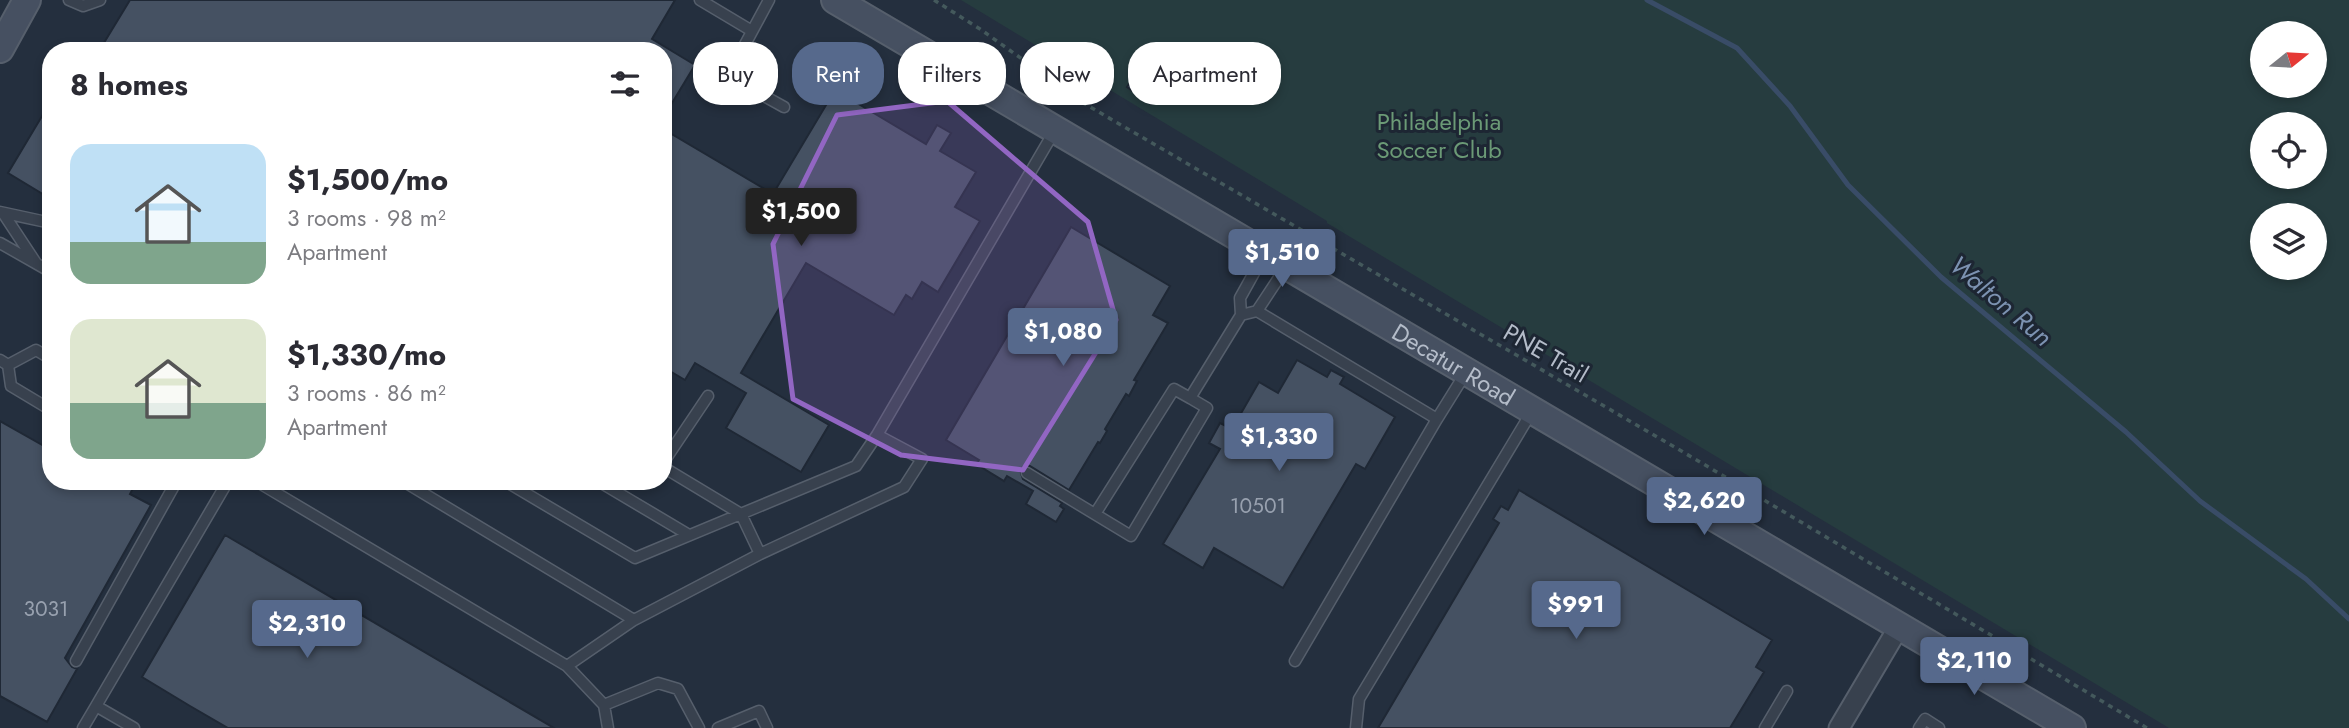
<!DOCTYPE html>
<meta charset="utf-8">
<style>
:root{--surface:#fff;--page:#f2f2f3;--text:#2b2b33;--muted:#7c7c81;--accent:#56698c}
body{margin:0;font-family:Jost,sans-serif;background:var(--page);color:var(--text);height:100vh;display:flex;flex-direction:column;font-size:26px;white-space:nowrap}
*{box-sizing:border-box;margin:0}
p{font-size:23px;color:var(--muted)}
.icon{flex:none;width:38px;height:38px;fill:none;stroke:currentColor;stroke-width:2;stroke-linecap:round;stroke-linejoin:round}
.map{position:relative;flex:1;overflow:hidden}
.sheet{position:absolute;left:42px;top:42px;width:630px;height:448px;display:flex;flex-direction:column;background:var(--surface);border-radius:28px;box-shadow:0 4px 10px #0003}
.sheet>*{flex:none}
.guide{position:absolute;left:693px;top:42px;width:665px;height:63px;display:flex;gap:14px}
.needle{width:46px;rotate:72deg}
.fabs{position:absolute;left:2250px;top:21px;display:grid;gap:14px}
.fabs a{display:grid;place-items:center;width:77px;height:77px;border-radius:50%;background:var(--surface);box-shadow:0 4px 10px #0003;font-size:35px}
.price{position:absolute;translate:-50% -60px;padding:0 16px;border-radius:7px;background:var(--accent);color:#fff;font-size:23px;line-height:46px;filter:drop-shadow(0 2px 4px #0008)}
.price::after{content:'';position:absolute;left:50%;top:42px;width:21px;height:16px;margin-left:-10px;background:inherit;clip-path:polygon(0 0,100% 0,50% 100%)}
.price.on{background:#222;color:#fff}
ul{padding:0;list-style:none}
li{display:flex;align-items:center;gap:21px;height:175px;padding:0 28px}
li span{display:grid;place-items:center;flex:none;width:196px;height:140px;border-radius:21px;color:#555}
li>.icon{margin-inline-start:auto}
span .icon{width:84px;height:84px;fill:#fffc;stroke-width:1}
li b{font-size:30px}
h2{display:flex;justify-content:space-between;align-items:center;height:84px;padding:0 28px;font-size:30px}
.chip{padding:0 24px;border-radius:28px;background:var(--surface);box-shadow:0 4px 10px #0003;font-size:24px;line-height:63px}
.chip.on{background:var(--accent);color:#fff}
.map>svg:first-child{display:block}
</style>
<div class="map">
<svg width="2349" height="728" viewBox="0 0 2349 728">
<rect width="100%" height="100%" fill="#242f3e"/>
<path fill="#263c3f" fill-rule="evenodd" d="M 961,0 L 2349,0 L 2349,728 L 2169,728 L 1327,223 L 1327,221 ZM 2263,33 L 2315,33 L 2315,86 L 2263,86 ZM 2263,124 L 2315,124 L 2315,177 L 2263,177 ZM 2263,215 L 2315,215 L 2315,268 L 2263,268 Z"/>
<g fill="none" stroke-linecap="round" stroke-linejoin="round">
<path stroke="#394c67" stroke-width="5" d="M 1647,0 L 1737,48 L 1790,106 L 1848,185 L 1941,277 L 2126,432 L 2200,501 L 2306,579 L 2349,619"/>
</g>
<path fill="#455162" stroke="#1f2835" stroke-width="2" d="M 130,0 L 675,0 L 652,39 L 695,65 L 663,118 L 663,51 L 99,51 Z
M 1142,66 L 1165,83 L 1151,104 L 1127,87 Z
M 835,90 L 926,144 L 937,125 L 951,133 L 940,151 L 976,172 L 955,207 L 980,221 L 938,292 L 922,282 L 912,299 L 906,295 L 894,315 L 806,263 L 741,373 L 829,425 L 801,472 L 726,428 L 746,393 L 695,363 L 685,380 L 663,367 L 663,129 L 773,194 Z
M 51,101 L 51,199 L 8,173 Z
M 1071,227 L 1170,286 L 1153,315 L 1168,323 L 1134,380 L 1137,381 L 1129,396 L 1126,394 L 1105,429 L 1107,431 L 1100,443 L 1098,442 L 1069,490 L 1030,466 L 1024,466 L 1020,470 L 1023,479 L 1062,503 L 1060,506 L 1064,509 L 1056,522 L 1026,504 L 1033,491 L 1007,476 L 1004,481 L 976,464 L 979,460 L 946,440 Z
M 1297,360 L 1327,377 L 1331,370 L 1344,377 L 1340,384 L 1395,417 L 1365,469 L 1356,464 L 1283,588 L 1214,548 L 1203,568 L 1163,544 L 1220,449 L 1209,443 L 1220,423 L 1232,429 L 1259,382 L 1278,393 Z
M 0,421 L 51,450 L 51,481 L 137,481 L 130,494 L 151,505 L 65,658 L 72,667 L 77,669 L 47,722 L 0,696 Z
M 1519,490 L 1772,640 L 1756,667 L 1764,672 L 1730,728 L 1378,728 L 1499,523 L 1493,519 L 1501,506 L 1508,510 Z
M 225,535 L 554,728 L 228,728 L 190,706 L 142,677 Z"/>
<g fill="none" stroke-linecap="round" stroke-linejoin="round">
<g stroke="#565f6c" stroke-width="13">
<path id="lane" d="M 69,0 L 83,6 L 100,0
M 700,0 L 752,31
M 769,0 L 728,76 L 784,107
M 0,212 L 51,223
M 3,213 L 36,263
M 0,243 L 51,272
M 1257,311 L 1437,419 L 1465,374
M 1241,315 L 1257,311 L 1286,267
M 0,360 L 8,365 L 11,386 L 51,410
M 8,365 L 36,350 L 51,359
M 663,463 L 708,396
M 663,467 L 741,514 L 760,554
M 1027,473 L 1131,536 L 1207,408 L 1190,398 L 1241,315 L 1240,298 L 1265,253
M 256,481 L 567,666 L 604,705 L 608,728
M 403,481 L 634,620 L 760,554 L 904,487 L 922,459 L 877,435
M 505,481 L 635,558 L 856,466 L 877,435 L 1055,130
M 598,481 L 689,535
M 1095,514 L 1174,389 L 1190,398
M 76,661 L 175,484 L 170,481
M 1295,661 L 1437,419
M 567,666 L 634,620
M 604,705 L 658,683 L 678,689 L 699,728
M 96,706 L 228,481
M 83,728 L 96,706 L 134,728
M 718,728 L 759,711 L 767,728
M 1356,728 L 1359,699 L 1531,413
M 1765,728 L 1787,691
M 1919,728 L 1925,719 L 1939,728"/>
</g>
<g stroke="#565f6c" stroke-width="23">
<path id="street" d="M 1839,728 L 1900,625"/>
</g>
<g stroke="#565f6c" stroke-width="30">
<g id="secondary">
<path id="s1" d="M 835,0 L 2072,728"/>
<path d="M 0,49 L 27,0"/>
</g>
</g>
<path stroke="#44595c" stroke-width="3.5" stroke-dasharray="5 5" stroke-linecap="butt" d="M 934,0 L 980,29 L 1085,104 L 1695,459 L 2147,728"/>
<use href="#lane" stroke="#38414e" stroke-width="10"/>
<use href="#street" stroke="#38414e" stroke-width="19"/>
<use href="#secondary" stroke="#465061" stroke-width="26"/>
</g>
<path fill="#9266c3" fill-opacity="0.2" stroke="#9266c3" stroke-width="5" stroke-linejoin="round" d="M 947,101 L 1088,222 L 1116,320 L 1023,470 L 901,455 L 793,399 L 773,244 L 837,115 Z"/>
<g text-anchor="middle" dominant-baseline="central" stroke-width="6" stroke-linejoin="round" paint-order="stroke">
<g font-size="21" fill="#98a1af">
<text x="1258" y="506">10501</text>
<text x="46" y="609">3031</text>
</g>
<g font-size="24" fill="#6b9a76" stroke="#1d2633">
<text x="1439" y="121">Philadelphia<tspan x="1439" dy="28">Soccer Club</tspan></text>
</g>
<g font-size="24" fill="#b4bcc9" stroke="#1d2633">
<text transform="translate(1546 353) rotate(30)">PNE Trail</text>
<text stroke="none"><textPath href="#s1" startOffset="718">Decatur Road</textPath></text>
</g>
<g font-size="26" font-style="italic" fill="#7c92b1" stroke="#1d2633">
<text transform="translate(2001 301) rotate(40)">Walton Run</text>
</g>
</g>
</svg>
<div class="fabs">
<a><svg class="needle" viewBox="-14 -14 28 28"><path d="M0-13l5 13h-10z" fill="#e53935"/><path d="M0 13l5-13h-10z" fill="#7c7c81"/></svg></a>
<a><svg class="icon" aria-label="locate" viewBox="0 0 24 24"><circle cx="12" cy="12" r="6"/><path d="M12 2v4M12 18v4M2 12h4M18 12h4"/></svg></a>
<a><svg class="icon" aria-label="layers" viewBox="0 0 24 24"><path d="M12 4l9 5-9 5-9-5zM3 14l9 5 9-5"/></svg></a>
</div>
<b class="price on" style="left:801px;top:248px">$1,500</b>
<b class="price" style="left:1282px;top:289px">$1,510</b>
<b class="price" style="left:1063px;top:368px">$1,080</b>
<b class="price" style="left:1279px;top:473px">$1,330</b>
<b class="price" style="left:1704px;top:537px">$2,620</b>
<b class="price" style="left:1576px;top:641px">$991</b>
<b class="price" style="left:307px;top:660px">$2,310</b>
<b class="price" style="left:1974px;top:697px">$2,110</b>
<div class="guide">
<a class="chip">Buy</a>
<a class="chip on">Rent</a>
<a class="chip">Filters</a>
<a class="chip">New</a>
<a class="chip">Apartment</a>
</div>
<section class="sheet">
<h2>8 homes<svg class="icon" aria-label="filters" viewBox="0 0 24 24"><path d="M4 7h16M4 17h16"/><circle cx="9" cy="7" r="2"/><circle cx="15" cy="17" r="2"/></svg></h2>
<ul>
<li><span style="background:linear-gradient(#bfe0f5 70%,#7fa58c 0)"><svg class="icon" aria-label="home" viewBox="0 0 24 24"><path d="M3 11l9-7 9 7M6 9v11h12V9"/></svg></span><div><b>$1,500/mo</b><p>3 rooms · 98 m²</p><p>Apartment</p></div></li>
<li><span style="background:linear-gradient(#dfe7d0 60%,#7fa58c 0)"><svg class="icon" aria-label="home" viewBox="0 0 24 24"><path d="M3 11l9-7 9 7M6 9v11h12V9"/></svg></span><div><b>$1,330/mo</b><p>3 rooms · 86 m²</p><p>Apartment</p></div></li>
</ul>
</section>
</div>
